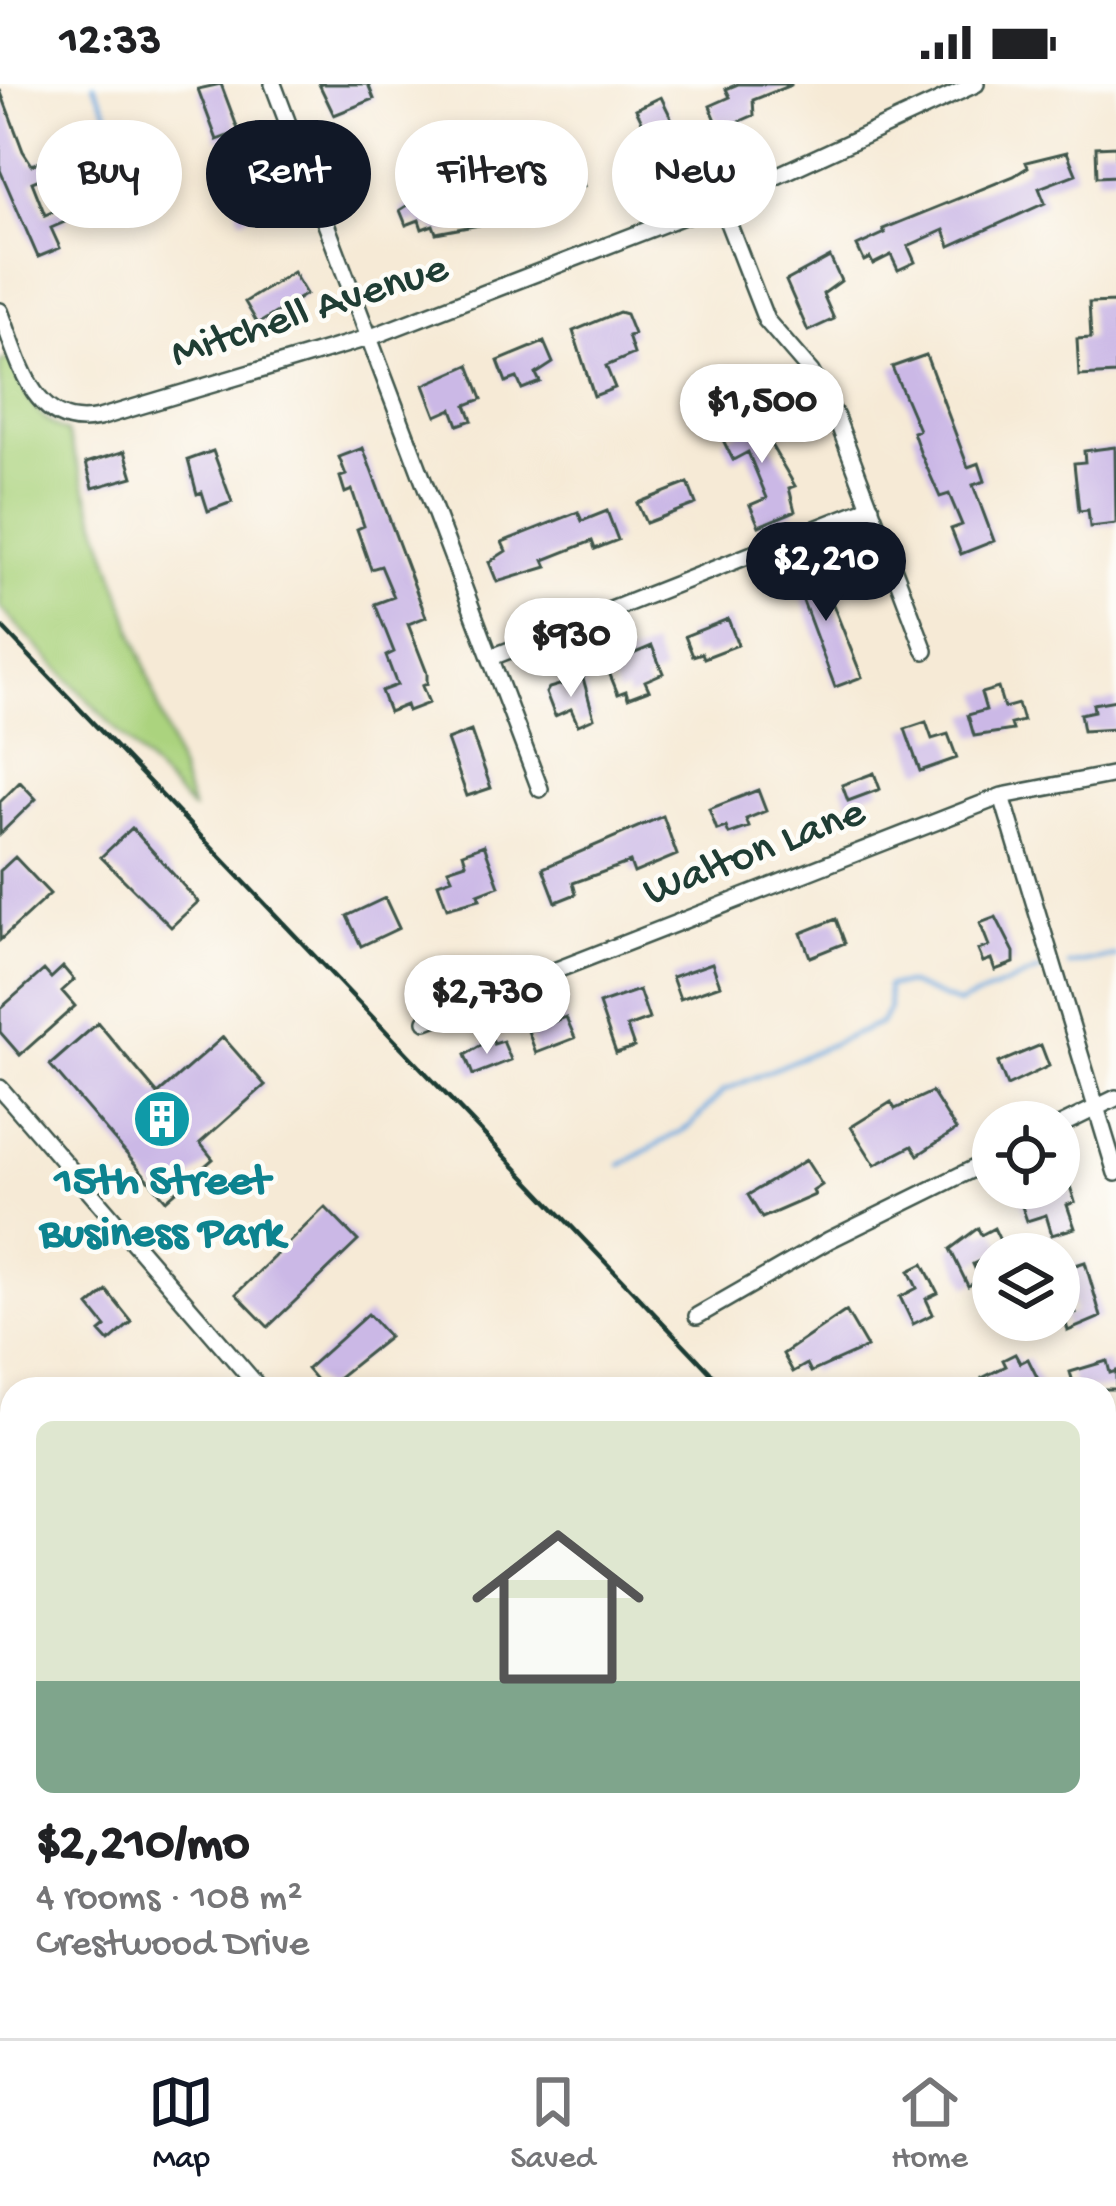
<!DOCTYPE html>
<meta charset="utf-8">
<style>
:root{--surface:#fff;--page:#f2f2f2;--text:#202124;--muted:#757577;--line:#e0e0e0;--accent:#111827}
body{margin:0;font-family:"Gochi Hand",sans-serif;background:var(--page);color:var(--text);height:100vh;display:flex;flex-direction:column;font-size:45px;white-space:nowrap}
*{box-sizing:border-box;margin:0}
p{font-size:39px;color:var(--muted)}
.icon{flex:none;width:66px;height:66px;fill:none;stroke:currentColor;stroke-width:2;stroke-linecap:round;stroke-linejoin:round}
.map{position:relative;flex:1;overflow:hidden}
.side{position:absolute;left:0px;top:1293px;width:1116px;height:663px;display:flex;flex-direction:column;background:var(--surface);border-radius:36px 36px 0 0;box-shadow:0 6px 18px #0003}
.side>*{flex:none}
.hud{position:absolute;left:36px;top:36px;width:1044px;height:108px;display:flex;gap:24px}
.buttons{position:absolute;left:972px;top:1017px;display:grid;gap:24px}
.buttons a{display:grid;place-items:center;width:108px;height:108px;border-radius:50%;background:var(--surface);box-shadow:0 6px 18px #0003;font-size:60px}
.price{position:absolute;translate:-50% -102px;padding:0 27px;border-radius:42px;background:#fff;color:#222;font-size:39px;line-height:78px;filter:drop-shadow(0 3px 6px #0008)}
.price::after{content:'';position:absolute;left:50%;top:72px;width:36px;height:27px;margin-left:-18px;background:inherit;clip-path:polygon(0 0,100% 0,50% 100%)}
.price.on{background:var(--accent);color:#fff}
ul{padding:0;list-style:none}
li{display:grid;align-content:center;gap:24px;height:636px;padding:0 36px}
li span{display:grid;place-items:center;height:372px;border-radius:18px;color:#555}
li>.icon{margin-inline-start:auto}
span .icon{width:216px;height:216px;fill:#fffc;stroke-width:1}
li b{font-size:51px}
.chip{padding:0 42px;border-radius:54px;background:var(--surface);box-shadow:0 6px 18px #0003;font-size:42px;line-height:108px}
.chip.on{background:var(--accent);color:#fff}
.status{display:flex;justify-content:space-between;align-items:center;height:84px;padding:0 60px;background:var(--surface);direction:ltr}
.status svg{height:33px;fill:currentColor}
.tab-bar{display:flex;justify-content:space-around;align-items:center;height:168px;border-top:3px solid var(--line);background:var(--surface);font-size:33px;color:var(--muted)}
.tab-bar a{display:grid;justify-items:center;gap:6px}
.tab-bar .on{color:var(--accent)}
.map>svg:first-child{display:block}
</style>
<div class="status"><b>12:33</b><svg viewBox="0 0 49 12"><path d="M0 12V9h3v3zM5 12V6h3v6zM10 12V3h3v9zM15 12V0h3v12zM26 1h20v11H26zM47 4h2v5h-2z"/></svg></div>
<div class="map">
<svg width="1116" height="1954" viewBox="0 0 1116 1954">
<rect width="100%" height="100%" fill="#fdfcf7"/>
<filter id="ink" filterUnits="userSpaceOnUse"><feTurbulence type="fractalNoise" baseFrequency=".00833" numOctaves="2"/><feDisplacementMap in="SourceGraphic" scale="24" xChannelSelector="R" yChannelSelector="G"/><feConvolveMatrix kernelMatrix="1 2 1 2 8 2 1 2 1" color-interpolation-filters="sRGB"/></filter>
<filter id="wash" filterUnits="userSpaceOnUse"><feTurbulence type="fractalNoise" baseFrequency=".004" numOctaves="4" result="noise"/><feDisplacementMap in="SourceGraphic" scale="48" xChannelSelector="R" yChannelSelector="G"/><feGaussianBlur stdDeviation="2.7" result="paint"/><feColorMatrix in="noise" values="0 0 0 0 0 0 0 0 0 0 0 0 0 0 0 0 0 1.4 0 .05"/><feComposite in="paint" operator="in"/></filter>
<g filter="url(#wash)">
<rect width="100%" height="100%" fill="#f6ead6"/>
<path fill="#abd37e" stroke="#658859" stroke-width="3" d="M 11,273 C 24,303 34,337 67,348 L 193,727 L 0,523 L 0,278 Z"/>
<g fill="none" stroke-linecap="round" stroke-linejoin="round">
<path stroke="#6da8de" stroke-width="4.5" d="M 94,0 L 141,96
M 1116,729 L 1116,742
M 1069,881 L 1116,872
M 621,1081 L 690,1042 L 723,1007 L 881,939 L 889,924 L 887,902 L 909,900 L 958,920 L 1041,886"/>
</g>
<g id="blocks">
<path fill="#cbb8e6" d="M 221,0 L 239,48 L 217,56 L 198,5 Z
M 319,0 L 368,0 L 374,15 L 334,31 Z
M 738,0 L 791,0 L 791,1 L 753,16 L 754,31 L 720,46 L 710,22 L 730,13 L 726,5 Z
M 0,6 L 23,67 L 32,81 L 44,76 L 49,91 L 32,98 L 45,131 L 61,124 L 67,137 L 51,144 L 60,164 L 38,173 L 0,86 Z
M 661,13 L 684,60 L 659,72 L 636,25 Z
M 1116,62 L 1116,92 L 1097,93 L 1096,63 Z
M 1067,68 L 1076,90 L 1039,104 L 1045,119 L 950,162 L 944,146 L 908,162 L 915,178 L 898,186 L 891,171 L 873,180 L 870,174 L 864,177 L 857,162 L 885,149 L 883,145 L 1014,92 L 1028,83 L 1026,78 Z
M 561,71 L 565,80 L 574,77 L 584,102 L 544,118 L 533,91 L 549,85 L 546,77 Z
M 249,80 L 261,109 L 253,112 L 260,127 L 241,135 L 222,91 Z
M 464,87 L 484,140 L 436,149 L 433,141 L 422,145 L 419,136 L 406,141 L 400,126 L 424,111 L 420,103 Z
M 830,173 L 841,197 L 823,210 L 834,235 L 808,247 L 786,197 Z
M 293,188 L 306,210 L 258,240 L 245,218 Z
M 1115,218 L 1116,290 L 1079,292 L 1077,255 L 1091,254 L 1089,219 Z
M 619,228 L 626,230 L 634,250 L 628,252 L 634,270 L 606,282 L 615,304 L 594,312 L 573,247 Z
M 544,258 L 553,279 L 536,290 L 540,298 L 522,305 L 517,294 L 506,298 L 498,277 Z
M 926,271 L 968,383 L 979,379 L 985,397 L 973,401 L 994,457 L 961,470 L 951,445 L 962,441 L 949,410 L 940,413 L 920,368 L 913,348 L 919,346 L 892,283 Z
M 469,281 L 482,315 L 466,321 L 472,336 L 458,341 L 452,325 L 436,332 L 424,301 Z
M 755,319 L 763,334 L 757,337 L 795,402 L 789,404 L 795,427 L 759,442 L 750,421 L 767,414 L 748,368 L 733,376 L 723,356 L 740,348 L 732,331 Z
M 1115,363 L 1116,440 L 1090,443 L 1088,426 L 1079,427 L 1074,379 L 1085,378 L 1084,367 Z
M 363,364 L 426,533 L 408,540 L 427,589 L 427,600 L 422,602 L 429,619 L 408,627 L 406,621 L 389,628 L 381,607 L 397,601 L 386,572 L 394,568 L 375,520 L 394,513 L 381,482 L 371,485 L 357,445 L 364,442 L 352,406 L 345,409 L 340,393 L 346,391 L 339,373 Z
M 125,367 L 133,393 L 93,404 L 86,379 Z
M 213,367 L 232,418 L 208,427 L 202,408 L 197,410 L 188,376 Z
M 688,399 L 696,420 L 646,439 L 637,419 Z
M 607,427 L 618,456 L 595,465 L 592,457 L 544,476 L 547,483 L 497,498 L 489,478 L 506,467 L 502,458 L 578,428 L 582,437 Z
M 815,476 L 862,593 L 835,603 L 791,485 Z
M 728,535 L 738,561 L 704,574 L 702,569 L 693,572 L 685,552 Z
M 652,562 L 663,589 L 645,597 L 649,606 L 628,614 L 626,607 L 618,610 L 606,581 Z
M 583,594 L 594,634 L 578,641 L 571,625 L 555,632 L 546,609 L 549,604 Z
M 998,604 L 1004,624 L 1018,620 L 1023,637 L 1011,640 L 1013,646 L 974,652 L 968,631 L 986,626 L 981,609 Z
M 1116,616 L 1116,645 L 1083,647 L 1080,630 L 1094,627 L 1093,620 Z
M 926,638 L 932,655 L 948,650 L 957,674 L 920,687 L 905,645 Z
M 471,647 L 491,704 L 467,712 L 447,656 Z
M 874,689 L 880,705 L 848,717 L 842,701 Z
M 20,698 L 36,715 L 0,750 L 0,718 Z
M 758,706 L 766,727 L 746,735 L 749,743 L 729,750 L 726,743 L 717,746 L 709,725 Z
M 663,732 L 677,771 L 634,789 L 630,778 L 573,799 L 576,810 L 556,818 L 543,784 Z
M 132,744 L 198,818 L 171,843 L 101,773 Z
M 484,761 L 499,802 L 478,810 L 480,815 L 447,824 L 438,799 L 452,794 L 448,785 L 466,779 L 463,769 Z
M 15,773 L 50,810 L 0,856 L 0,787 Z
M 385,814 L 399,844 L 361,862 L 347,832 Z
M 996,833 L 1014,868 L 1014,879 L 995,886 L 991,875 L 983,878 L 978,866 L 989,862 L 980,839 Z
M 836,835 L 845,859 L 810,873 L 801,849 Z
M 712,879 L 720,901 L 680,915 L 672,893 Z
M 63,883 L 74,896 L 62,907 L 75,922 L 20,971 L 0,948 L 0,925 L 44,886 L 51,894 Z
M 639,906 L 649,935 L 627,943 L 634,963 L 616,969 L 599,920 Z
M 566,933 L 575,954 L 536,969 L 528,947 Z
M 98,939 L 158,1010 L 223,953 L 265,1001 L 200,1059 L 213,1075 L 166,1116 L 50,981 Z
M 492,955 L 494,960 L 503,957 L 511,976 L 473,991 L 465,971 Z
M 1041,961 L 1049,982 L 1007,1002 L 998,979 Z
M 932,1008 L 956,1046 L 918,1071 L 912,1062 L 875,1081 L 851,1043 L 891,1018 L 895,1025 Z
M 806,1076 L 822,1101 L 813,1107 L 815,1111 L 762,1134 L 748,1111 Z
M 1062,1077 L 1075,1118 L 1067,1121 L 1075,1144 L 1052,1151 L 1046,1131 L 1027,1137 L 1019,1114 L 1041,1104 L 1059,1104 Z
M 325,1123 L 358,1157 L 268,1243 L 236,1210 Z
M 978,1144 L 981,1151 L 994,1144 L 1004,1165 L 973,1180 L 980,1196 L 968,1202 L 950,1165 Z
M 1085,1178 L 1101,1233 L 1068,1247 L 1064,1232 L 1076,1229 L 1063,1185 Z
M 923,1180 L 938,1209 L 926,1215 L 933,1230 L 913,1240 L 900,1213 L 917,1204 L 909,1187 Z
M 107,1207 L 132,1238 L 109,1258 L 100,1248 L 106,1243 L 89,1222 Z
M 846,1227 L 867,1263 L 811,1288 L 807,1280 L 793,1288 L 783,1270 Z
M 368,1230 L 389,1253 L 324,1305 L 307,1285 Z
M 1015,1270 L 1020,1279 L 1028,1275 L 1043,1305 L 987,1305 L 982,1294 L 1006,1282 L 1003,1276 Z
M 1107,1277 L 1110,1289 L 1116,1287 L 1116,1305 L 1075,1305 L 1070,1288 Z"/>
</g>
</g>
<g filter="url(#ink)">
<use href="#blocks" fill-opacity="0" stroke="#3f574c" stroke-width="3"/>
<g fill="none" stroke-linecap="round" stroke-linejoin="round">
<g stroke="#3f574c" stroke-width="20">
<path id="street" d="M 273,0 L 540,705
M 720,118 L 766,236 L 811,288 L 836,333 L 925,567
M 0,227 C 19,275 33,349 99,334 L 371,253 L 720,118 L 976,0
M 492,573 L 871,423
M 1002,712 L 1116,1089
M 426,937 L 1002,712 L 1116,690
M 0,1004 L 260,1305
M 1059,1042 L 1116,1014
M 697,1232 L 829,1156 L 993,1075
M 1104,1379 L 1116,1375
M 0,1479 L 12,1477
M 0,1519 L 12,1536
M 269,1944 L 274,1954
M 773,1944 L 781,1954
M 991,1944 L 995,1954"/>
</g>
<g stroke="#3f574c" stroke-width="26">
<path id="secondary" d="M 1104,1746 L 1116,1737
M 825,1954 L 839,1944"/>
</g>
<use href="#street" stroke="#fff" stroke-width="15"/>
<use href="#secondary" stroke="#fee3d2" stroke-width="21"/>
<path stroke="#1f3d34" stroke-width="4.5" d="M 0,541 L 726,1305
M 1104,1723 L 1116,1736"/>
</g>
</g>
<defs>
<g id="building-disc" transform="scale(3)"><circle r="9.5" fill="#0f9aa8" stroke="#fdfcf7"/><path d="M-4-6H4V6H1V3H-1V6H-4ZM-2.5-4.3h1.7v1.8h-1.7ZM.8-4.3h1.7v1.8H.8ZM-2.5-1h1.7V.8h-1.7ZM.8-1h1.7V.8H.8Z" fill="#fff"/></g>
</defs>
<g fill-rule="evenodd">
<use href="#building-disc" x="162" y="1035"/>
</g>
<g text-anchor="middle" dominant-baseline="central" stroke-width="9" stroke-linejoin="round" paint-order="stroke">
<g font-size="45" fill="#1f3d34" stroke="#fdfcf7">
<text transform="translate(310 229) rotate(-18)">Mitchell Avenue</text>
<text transform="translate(755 770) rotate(-21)">Walton Lane</text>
</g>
<g font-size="45" font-weight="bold" fill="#0d838f" stroke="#fdfcf7">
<text x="162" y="1099">15th Street<tspan x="162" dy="52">Business Park</tspan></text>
</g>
</g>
</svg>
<div class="buttons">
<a><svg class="icon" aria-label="locate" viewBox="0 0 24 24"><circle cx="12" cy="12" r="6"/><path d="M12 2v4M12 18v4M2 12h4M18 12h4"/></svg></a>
<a><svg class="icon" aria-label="layers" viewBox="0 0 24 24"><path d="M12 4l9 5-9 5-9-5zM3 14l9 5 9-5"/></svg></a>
</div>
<b class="price" style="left:762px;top:382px">$1,500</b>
<b class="price on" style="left:826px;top:540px">$2,210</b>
<b class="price" style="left:571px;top:616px">$930</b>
<b class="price" style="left:487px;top:973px">$2,730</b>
<div class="hud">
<a class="chip">Buy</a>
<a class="chip on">Rent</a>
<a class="chip">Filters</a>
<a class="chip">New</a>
</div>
<section class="side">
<ul>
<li><span style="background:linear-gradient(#dfe7d0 70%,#7fa58c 0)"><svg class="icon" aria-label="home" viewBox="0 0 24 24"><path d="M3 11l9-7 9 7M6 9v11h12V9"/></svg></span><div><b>$2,210/mo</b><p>4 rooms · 108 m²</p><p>Crestwood Drive</p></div></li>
</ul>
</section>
</div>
<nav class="tab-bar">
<a class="on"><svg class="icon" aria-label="map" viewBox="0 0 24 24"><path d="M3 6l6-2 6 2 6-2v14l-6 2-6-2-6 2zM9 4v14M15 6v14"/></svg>Map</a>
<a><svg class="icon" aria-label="saved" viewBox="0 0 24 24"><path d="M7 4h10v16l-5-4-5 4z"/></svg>Saved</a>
<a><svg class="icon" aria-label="home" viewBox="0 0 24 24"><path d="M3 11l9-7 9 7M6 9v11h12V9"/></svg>Home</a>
</nav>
